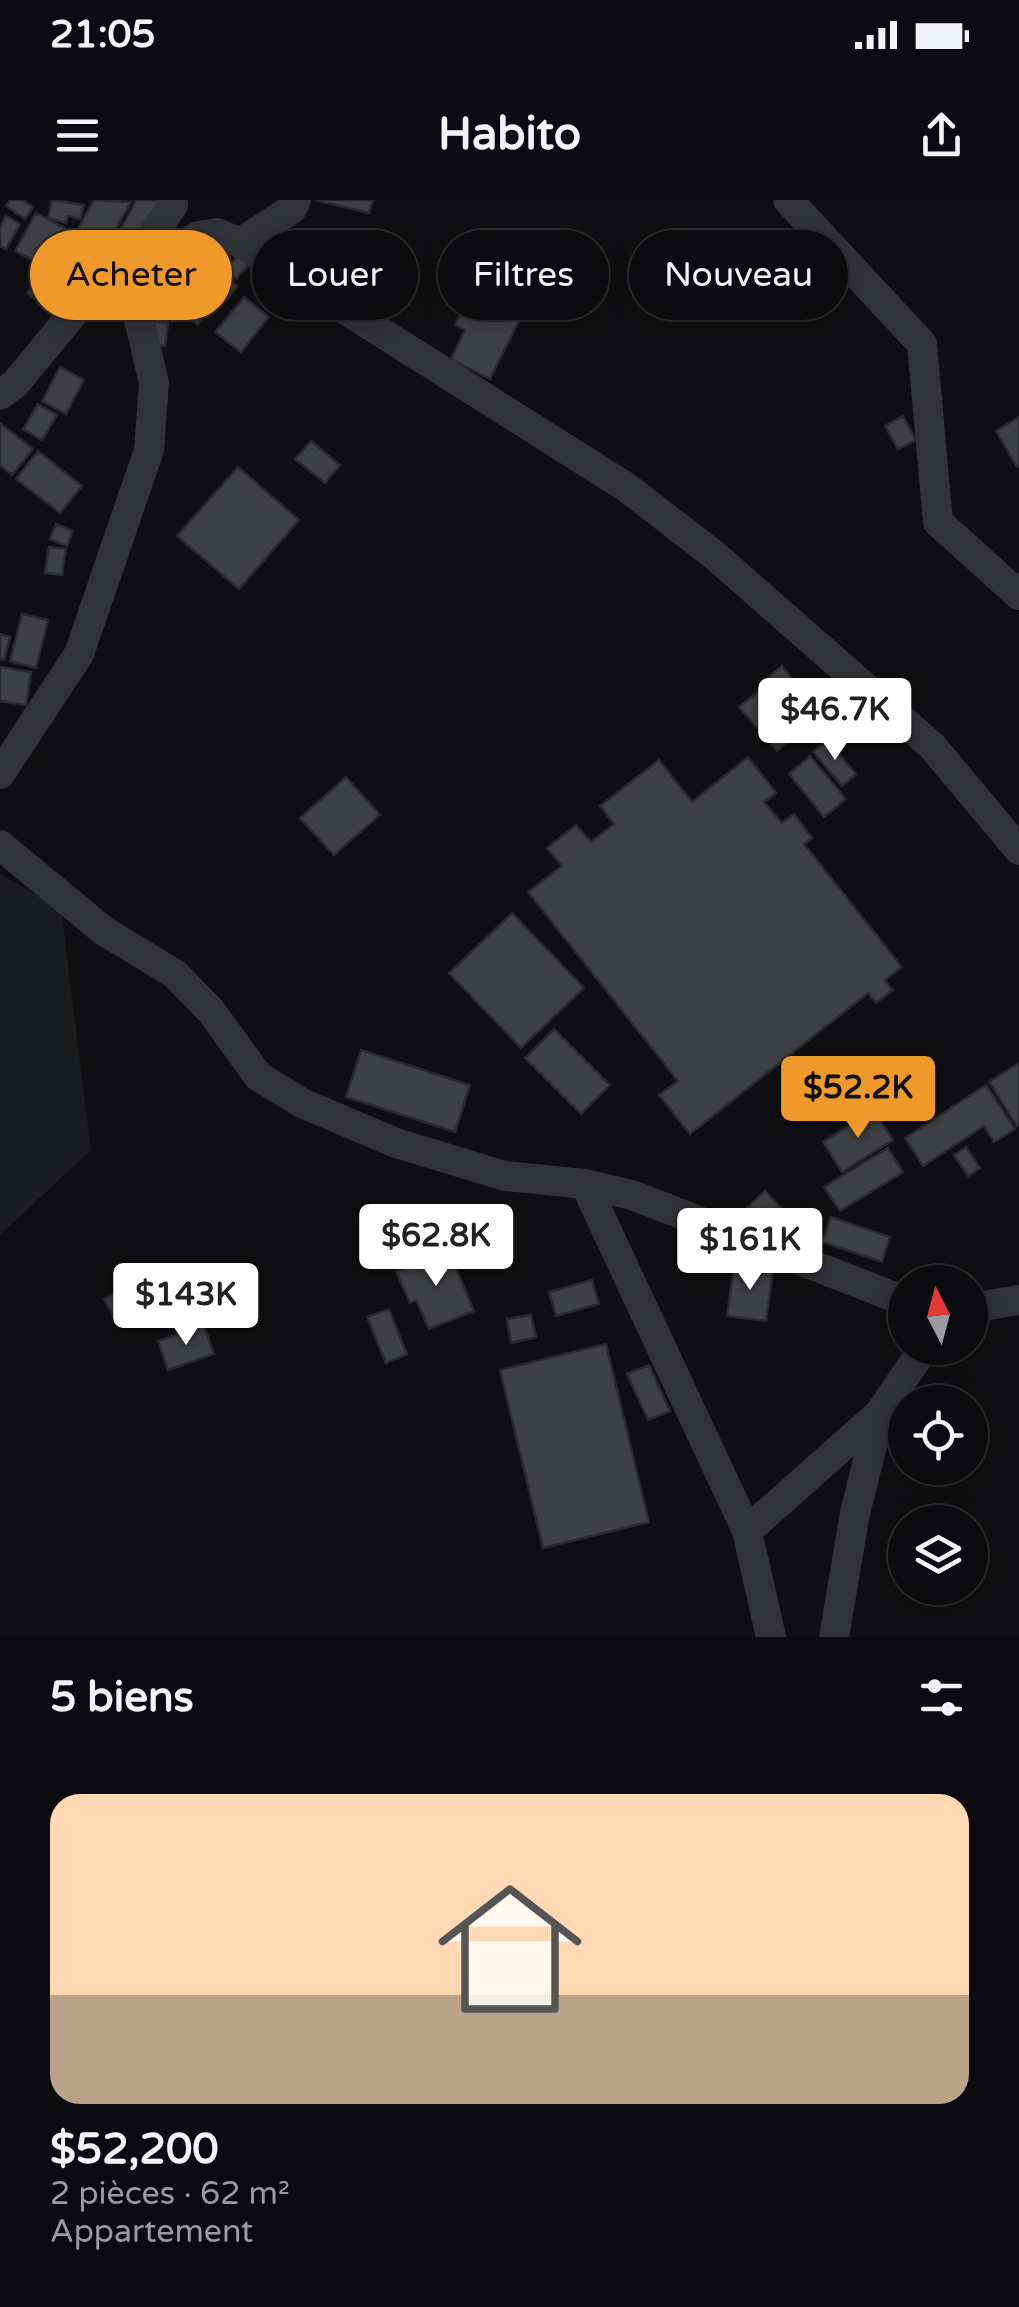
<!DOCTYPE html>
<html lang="fr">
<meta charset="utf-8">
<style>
:root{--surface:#0c0c0e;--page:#151517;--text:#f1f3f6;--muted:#9a9b9e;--line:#2c2c2e;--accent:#ef992b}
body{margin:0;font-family:"Varela Round",sans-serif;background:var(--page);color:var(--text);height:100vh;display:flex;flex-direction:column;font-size:38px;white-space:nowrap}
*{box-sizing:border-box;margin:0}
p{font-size:32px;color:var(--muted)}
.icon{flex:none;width:55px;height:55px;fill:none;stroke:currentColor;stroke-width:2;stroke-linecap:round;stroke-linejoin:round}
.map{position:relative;height:1437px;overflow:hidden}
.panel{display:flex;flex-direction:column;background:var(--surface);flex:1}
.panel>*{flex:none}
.banner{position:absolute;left:30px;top:30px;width:960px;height:90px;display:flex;gap:20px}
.needle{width:65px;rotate:354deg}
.controls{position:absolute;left:888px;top:1065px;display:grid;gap:20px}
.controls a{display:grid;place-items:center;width:100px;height:100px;border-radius:50%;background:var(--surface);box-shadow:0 5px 25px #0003,0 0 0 2px var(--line);font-size:50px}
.price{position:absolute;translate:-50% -85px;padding:0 22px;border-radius:10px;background:#fff;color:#222;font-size:32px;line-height:65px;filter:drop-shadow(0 2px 5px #0008)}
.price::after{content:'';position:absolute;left:50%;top:60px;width:30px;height:22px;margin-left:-15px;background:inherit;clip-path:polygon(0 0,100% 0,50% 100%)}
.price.on{background:var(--accent);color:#111}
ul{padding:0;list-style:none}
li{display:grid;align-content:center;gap:20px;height:530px;padding:0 50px}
li span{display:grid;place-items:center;height:310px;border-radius:30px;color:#555}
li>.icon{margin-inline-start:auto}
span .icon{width:180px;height:180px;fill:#fffc;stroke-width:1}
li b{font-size:42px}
h2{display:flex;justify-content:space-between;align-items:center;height:120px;padding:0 50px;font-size:42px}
.pill{padding:0 35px;border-radius:45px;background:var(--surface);box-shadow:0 5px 25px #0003,0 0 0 2px var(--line);font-size:35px;line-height:90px}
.pill.on{background:var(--accent);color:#111}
.status{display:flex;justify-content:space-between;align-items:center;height:70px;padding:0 50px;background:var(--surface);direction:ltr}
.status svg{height:28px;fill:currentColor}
header{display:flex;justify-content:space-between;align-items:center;height:130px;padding:0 50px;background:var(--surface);font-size:45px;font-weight:800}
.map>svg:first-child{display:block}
</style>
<div class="status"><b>21:05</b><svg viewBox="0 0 49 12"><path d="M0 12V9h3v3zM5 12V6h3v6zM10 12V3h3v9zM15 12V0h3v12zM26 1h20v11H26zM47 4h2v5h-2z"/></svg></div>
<header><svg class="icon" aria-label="menu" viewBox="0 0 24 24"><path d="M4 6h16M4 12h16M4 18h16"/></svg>Habito<svg class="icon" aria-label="share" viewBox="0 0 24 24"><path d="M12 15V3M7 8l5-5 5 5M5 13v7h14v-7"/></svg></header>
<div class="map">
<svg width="1019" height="1437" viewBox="0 0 1019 1437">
<rect width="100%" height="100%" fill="#101012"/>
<path fill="#1c1d1f" d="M 0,674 L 61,709 L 91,950 L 0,1035 Z"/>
<path fill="#3f4145" stroke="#2a2b2e" stroke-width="2.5" d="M 10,0 L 22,0 L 33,7 L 25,19 L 6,6 Z
M 52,0 L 84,5 L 80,19 L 68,16 L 66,23 L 48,18 Z
M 94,0 L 131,2 L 103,52 L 86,43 L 90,36 L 78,29 Z
M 136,0 L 159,0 L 137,51 L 115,40 Z
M 315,0 L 373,0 L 369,13 Z
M 36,13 L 68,30 L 47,68 L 15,51 Z
M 6,16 L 20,24 L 6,49 L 0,46 L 0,27 Z
M 68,42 L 89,56 L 70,84 L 49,70 Z
M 207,48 L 228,60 L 205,98 L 211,101 L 198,124 L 171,108 Z
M 239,54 L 250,64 L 236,79 L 226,69 Z
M 43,71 L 57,80 L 41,102 L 27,93 Z
M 225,77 L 237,86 L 228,98 L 216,89 Z
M 244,97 L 269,117 L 241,152 L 215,132 Z
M 489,101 L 521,117 L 490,179 L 451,159 L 465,130 L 455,125 L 465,104 L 483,113 Z
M 151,121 L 168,123 L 165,146 L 148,144 Z
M 60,167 L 84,180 L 66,214 L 42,201 Z
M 38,204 L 57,215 L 42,240 L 23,229 Z
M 903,216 L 916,240 L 898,249 L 885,226 Z
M 1019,217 L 1019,266 L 1017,267 L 996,231 Z
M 0,223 L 33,249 L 12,275 L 0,265 Z
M 311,241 L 340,265 L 325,283 L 295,259 Z
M 38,251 L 82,286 L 60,313 L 16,279 Z
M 238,267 L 299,320 L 239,389 L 177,336 Z
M 56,324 L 73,331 L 67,346 L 50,339 Z
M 49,347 L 66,349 L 62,375 L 45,373 Z
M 22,414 L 48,420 L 36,468 L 10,461 Z
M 0,434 L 10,437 L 4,460 L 0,459 Z
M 782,466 L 823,517 L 804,532 L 763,482 Z
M 0,467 L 31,472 L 26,505 L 0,501 Z
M 760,490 L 797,534 L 777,551 L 739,507 Z
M 827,540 L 856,574 L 842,586 L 813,552 Z
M 810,556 L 846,599 L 824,617 L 789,574 Z
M 748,557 L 776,593 L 764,602 L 782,623 L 794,614 L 812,638 L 804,644 L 902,767 L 885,780 L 893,790 L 876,803 L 868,793 L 690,934 L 659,895 L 678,881 L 528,692 L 562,666 L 547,648 L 576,625 L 591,642 L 614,624 L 600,606 L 659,560 L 692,602 Z
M 346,577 L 380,615 L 334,655 L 300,618 Z
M 512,713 L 584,788 L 521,848 L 449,773 Z
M 554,829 L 610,885 L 581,914 L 525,858 Z
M 361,850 L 470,885 L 455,932 L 346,897 Z
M 1019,863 L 1019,925 L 1017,926 L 989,882 Z
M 986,885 L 1015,929 L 994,942 L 984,926 L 923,966 L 905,938 Z
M 874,910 L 893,940 L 842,972 L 823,942 Z
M 966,947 L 980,968 L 968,976 L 954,955 Z
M 888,948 L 903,972 L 840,1011 L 824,987 Z
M 765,991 L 788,1015 L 765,1038 L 741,1013 Z
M 831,1017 L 890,1037 L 882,1062 L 822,1042 Z
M 480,1029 L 485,1047 L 459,1053 L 454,1036 Z
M 448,1049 L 474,1111 L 429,1129 L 416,1100 L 410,1103 L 396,1071 Z
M 734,1066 L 773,1071 L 766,1121 L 727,1116 Z
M 592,1080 L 599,1104 L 556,1116 L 549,1092 Z
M 136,1081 L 152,1109 L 119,1127 L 104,1099 Z
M 389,1109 L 407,1154 L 386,1163 L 367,1117 Z
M 531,1115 L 536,1137 L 511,1143 L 507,1119 Z
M 204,1125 L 214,1154 L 168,1170 L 158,1141 Z
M 606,1144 L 649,1322 L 543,1348 L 500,1170 Z
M 649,1165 L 670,1211 L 648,1220 L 627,1174 Z"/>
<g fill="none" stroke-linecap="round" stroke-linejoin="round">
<path stroke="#313337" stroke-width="30" d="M 296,0 L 292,9 L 240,43 L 626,287 L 713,354 L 932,546 L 1019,650
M 788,0 L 922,144 L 938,322 L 1019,395
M 0,195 L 15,184 L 103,77 L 128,72 L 199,36 L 217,33 L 240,43
M 0,574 L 79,454 L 149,250 L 154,183 L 128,72 L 173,5 L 172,0
M 0,645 L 104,731 L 175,774 L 211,811 L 258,876 L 302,903 L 396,943 L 505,976 L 585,984 L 632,995 L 905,1101
M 585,984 L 747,1331 L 771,1437
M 970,1108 L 1019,1100
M 747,1331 L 880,1213
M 834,1437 L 855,1313 L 880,1213 L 924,1148"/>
</g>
</svg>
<div class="controls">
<a><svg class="needle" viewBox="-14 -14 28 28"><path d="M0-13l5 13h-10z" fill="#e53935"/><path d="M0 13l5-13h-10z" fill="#9a9b9e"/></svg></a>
<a><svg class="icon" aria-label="locate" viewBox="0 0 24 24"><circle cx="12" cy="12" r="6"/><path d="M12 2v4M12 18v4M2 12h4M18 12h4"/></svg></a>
<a><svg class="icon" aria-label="layers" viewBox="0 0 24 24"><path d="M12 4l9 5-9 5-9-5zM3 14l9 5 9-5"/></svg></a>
</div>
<b class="price" style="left:835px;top:563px">$46.7K</b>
<b class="price on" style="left:858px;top:941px">$52.2K</b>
<b class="price" style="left:436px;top:1089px">$62.8K</b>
<b class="price" style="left:750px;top:1093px">$161K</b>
<b class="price" style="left:186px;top:1148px">$143K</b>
<div class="banner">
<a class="pill on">Acheter</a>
<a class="pill">Louer</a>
<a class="pill">Filtres</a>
<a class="pill">Nouveau</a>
</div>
</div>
<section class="panel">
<h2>5 biens<svg class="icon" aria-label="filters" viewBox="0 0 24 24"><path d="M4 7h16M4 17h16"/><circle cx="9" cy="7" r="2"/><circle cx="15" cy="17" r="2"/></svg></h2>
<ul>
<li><span style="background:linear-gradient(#ffd9b3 65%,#b9a48a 0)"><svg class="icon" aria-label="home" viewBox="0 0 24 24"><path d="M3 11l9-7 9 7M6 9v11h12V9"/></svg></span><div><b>$52,200</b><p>2 pièces · 62 m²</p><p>Appartement</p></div></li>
</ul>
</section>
